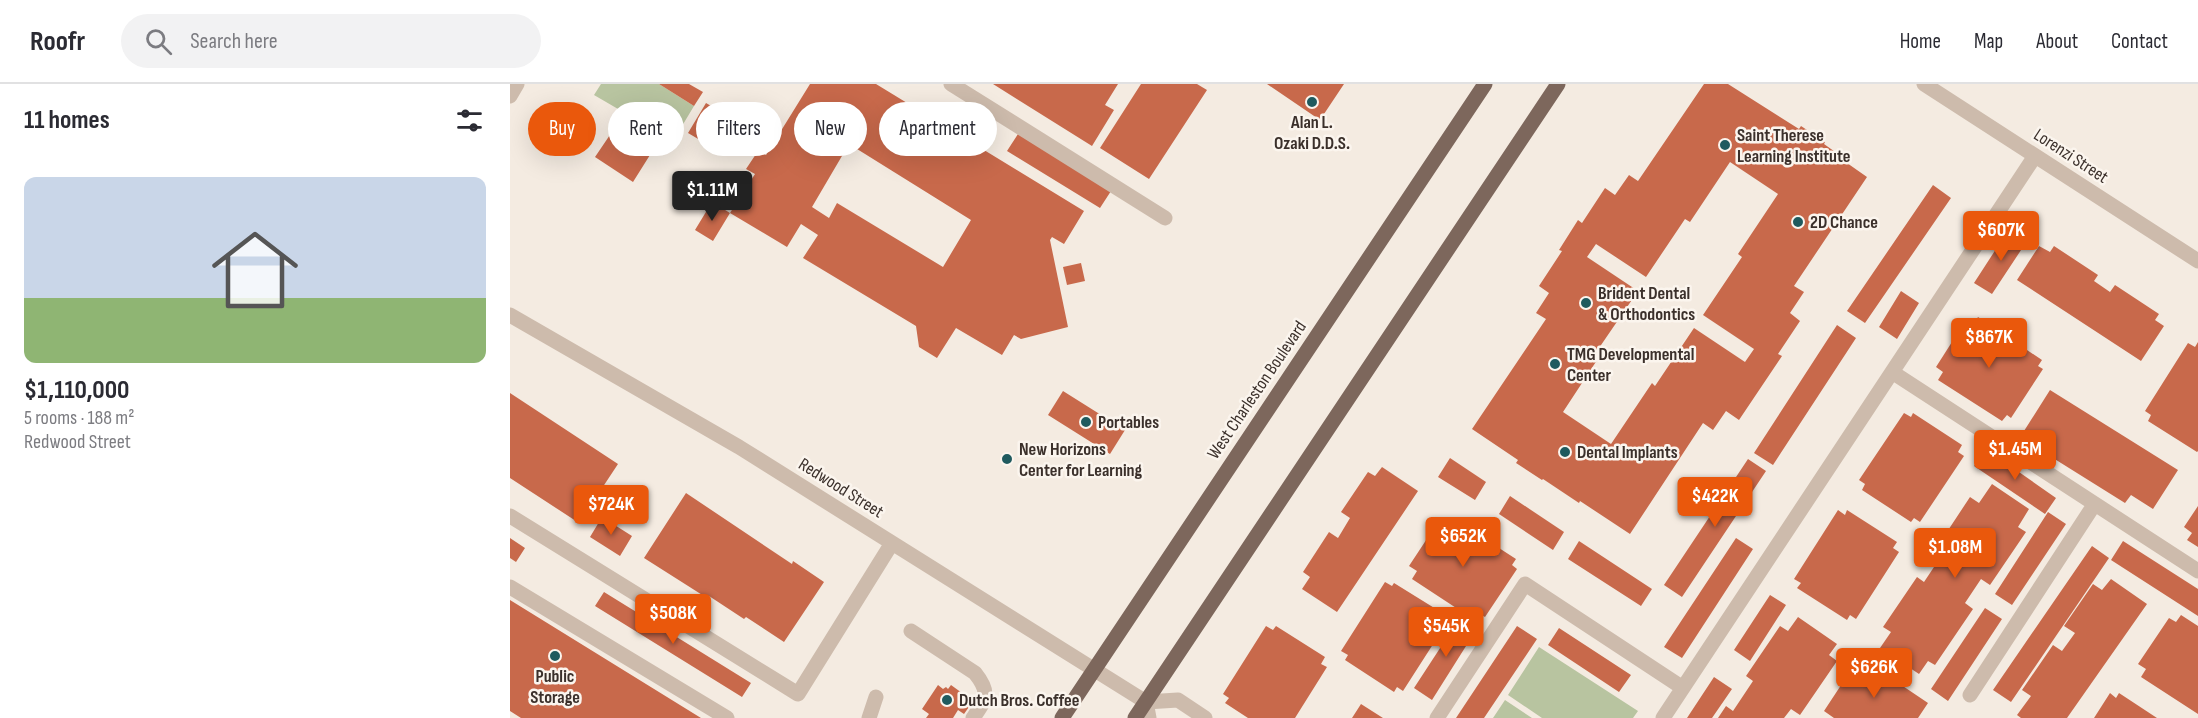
<!DOCTYPE html>
<meta charset="utf-8">
<style>
:root{--surface:#fff;--page:#f2f2f3;--text:#2b2b33;--muted:#7c7c81;--line:#e1e1e2;--accent:#ea580c}
body{margin:0;font-family:"Sofia Sans Condensed",sans-serif;background:var(--page);color:var(--text);height:100vh;display:flex;flex-direction:column;font-size:22px;white-space:nowrap}
*{box-sizing:border-box;margin:0}
p{font-size:20px;color:var(--muted)}
.icon{flex:none;width:33px;height:33px;fill:none;stroke:currentColor;stroke-width:2;stroke-linecap:round;stroke-linejoin:round}
.map{position:relative;flex:1;overflow:hidden}
.side{display:flex;flex-direction:column;background:var(--surface);width:510px}
.side>*{flex:none}
.banner{position:absolute;left:18px;top:18px;width:570px;height:54px;display:flex;gap:12px}
.price{position:absolute;translate:-50% -51px;padding:0 14px;border-radius:6px;background:var(--accent);color:#fff;font-size:20px;line-height:39px;filter:drop-shadow(0 2px 3px #0008)}
.price::after{content:'';position:absolute;left:50%;top:36px;width:18px;height:14px;margin-left:-9px;background:inherit;clip-path:polygon(0 0,100% 0,50% 100%)}
.price.on{background:#222;color:#fff}
ul{padding:0;list-style:none}
li{display:grid;align-content:center;gap:12px;height:318px;padding:0 24px}
li+li{border-top:2px solid var(--line)}
li span{display:grid;place-items:center;height:186px;border-radius:12px;color:#555}
li>.icon{margin-inline-start:auto}
span .icon{width:108px;height:108px;fill:#fffc;stroke-width:1}
li b{font-size:26px}
h2{display:flex;justify-content:space-between;align-items:center;height:72px;padding:0 24px;font-size:26px}
.tag{padding:0 21px;border-radius:27px;background:var(--surface);box-shadow:0 6px 24px #0002;font-size:21px;line-height:54px}
.tag.on{background:var(--accent);color:#fff}
header{display:flex;align-items:center;gap:36px;box-sizing:border-box;height:84px;padding:0 30px;background:var(--surface);border-bottom:2px solid var(--line)}
header strong{font-size:28px}
nav{display:flex;gap:33px;margin-inline-start:auto;font-size:21px}
.search{width:420px;height:54px;background:var(--page);display:flex;align-items:center;gap:15px;box-sizing:border-box;padding:0 21px;border-radius:33px;color:var(--muted);font-size:22px}
main{display:flex;flex:1;min-height:0}
.map>svg:first-child{display:block}
</style>
<header>
<strong>Roofr</strong>
<div class="search"><svg class="icon" aria-label="search" viewBox="0 0 24 24"><circle cx="10" cy="10" r="6"/><path d="M15 15l6 6"/></svg>Search here</div>
<nav><a>Home</a><a>Map</a><a>About</a><a>Contact</a></nav>
</header>
<main>
<section class="side">
<h2>11 homes<svg class="icon" aria-label="filters" viewBox="0 0 24 24"><path d="M4 7h16M4 17h16"/><circle cx="9" cy="7" r="2"/><circle cx="15" cy="17" r="2"/></svg></h2>
<ul>
<li><span style="background:linear-gradient(#c9d6e8 65%,#8fb573 0)"><svg class="icon" aria-label="home" viewBox="0 0 24 24"><path d="M3 11l9-7 9 7M6 9v11h12V9"/></svg></span><div><b>$1,110,000</b><p>5 rooms · 188 m²</p><p>Redwood Street</p></div></li>
</ul>
</section>
<div class="map">
<svg width="1688" height="634" viewBox="0 0 1688 634">
<rect width="100%" height="100%" fill="#f4ebe1"/>
<path fill="#b8c4a0" d="M 91,0 L 149,0 L 184,22 L 163,57 L 84,11 Z
M 1029,563 L 1128,627 L 1123,634 L 1032,634 L 998,611 Z
M 995,616 L 1022,634 L 983,634 Z"/>
<path fill="#c8694b" fill-rule="evenodd" d="M 149,0 L 179,0 L 193,8 L 184,22 Z
M 300,0 L 366,0 L 574,127 L 554,160 L 542,153 L 540,156 L 558,243 L 511,255 L 504,251 L 492,271 L 446,244 L 427,274 L 409,263 L 406,242 L 293,174 L 308,151 L 291,140 L 277,163 L 220,129 L 245,90 L 236,85 L 248,67 L 256,71 ZM 339,60 L 461,136 L 433,183 L 327,119 L 319,134 L 302,123 Z
M 483,0 L 608,0 L 595,21 L 604,26 L 582,62 Z
M 631,0 L 687,0 L 697,6 L 639,95 L 590,64 Z
M 757,0 L 834,0 L 810,36 Z
M 1194,0 L 1218,0 L 1289,45 L 1291,42 L 1315,58 L 1314,60 L 1328,70 L 1327,72 L 1357,93 L 1284,202 L 1294,208 L 1280,229 L 1290,237 L 1268,270 L 1272,272 L 1229,336 L 1216,327 L 1203,346 L 1193,339 L 1120,450 L 1070,417 L 1069,419 L 1033,395 L 1032,396 L 1006,379 L 1008,376 L 962,345 L 1036,235 L 1026,229 L 1039,209 L 1029,202 L 1052,167 L 1049,166 L 1068,136 L 1072,139 L 1095,104 L 1105,111 L 1119,91 L 1128,97 ZM 1220,78 L 1268,110 L 1228,170 L 1232,173 L 1193,231 L 1244,265 L 1235,278 L 1184,244 L 1145,302 L 1142,299 L 1101,360 L 1053,328 L 1093,267 L 1089,264 L 1128,207 L 1077,173 L 1086,160 L 1136,193 L 1175,135 L 1180,138 Z
M 196,19 L 213,29 L 195,59 L 178,49 Z
M 108,39 L 145,63 L 123,98 L 85,73 Z
M 508,50 L 601,107 L 590,124 L 497,67 Z
M 1423,101 L 1441,114 L 1355,239 L 1337,227 Z
M 202,118 L 220,129 L 203,157 L 185,146 Z
M 1499,145 L 1517,157 L 1482,210 L 1464,199 Z
M 1529,162 L 1540,168 L 1544,162 L 1588,191 L 1584,197 L 1600,208 L 1605,201 L 1649,230 L 1645,236 L 1654,242 L 1631,277 L 1507,196 Z
M 571,179 L 575,197 L 557,201 L 553,183 Z
M 1391,207 L 1409,219 L 1387,255 L 1369,243 Z
M 1468,233 L 1532,276 L 1528,282 L 1533,285 L 1501,334 L 1497,331 L 1492,337 L 1428,296 L 1433,288 L 1426,283 L 1456,236 L 1463,241 Z
M 1327,241 L 1346,254 L 1263,381 L 1244,369 Z
M 1688,258 L 1688,367 L 1687,368 L 1638,337 L 1641,331 L 1635,327 L 1678,259 L 1685,263 Z
M 1540,306 L 1668,386 L 1643,425 L 1621,411 L 1615,419 L 1527,364 L 1530,358 L 1514,347 Z
M 553,307 L 615,346 L 600,370 L 538,331 Z
M 0,309 L 108,380 L 69,439 L 0,394 Z
M 1394,329 L 1401,333 L 1403,329 L 1452,361 L 1448,368 L 1454,372 L 1410,438 L 1404,434 L 1401,438 L 1352,406 L 1355,400 L 1349,396 Z
M 1476,365 L 1546,414 L 1535,430 L 1464,382 Z
M 940,374 L 976,398 L 965,416 L 928,393 Z
M 1238,375 L 1256,387 L 1172,513 L 1154,501 Z
M 872,383 L 908,407 L 827,528 L 792,505 L 800,493 L 793,488 L 819,448 L 828,454 L 840,434 L 831,428 L 858,388 L 865,392 Z
M 1482,400 L 1519,425 L 1508,443 L 1516,448 L 1480,501 L 1471,495 L 1455,519 L 1463,525 L 1425,581 L 1418,577 L 1409,590 L 1370,564 L 1381,548 L 1373,543 L 1407,493 L 1414,498 L 1434,468 L 1427,463 L 1460,413 L 1469,419 Z
M 176,409 L 282,480 L 283,477 L 314,498 L 274,558 L 236,533 L 234,535 L 199,512 L 197,514 L 134,474 Z
M 1000,412 L 1054,448 L 1043,466 L 989,430 Z
M 1688,422 L 1688,463 L 1677,456 L 1682,449 L 1674,443 Z
M 1328,426 L 1335,431 L 1337,426 L 1387,458 L 1383,464 L 1389,468 L 1346,535 L 1340,531 L 1337,536 L 1287,504 L 1291,499 L 1284,495 Z
M 1538,428 L 1556,440 L 1502,521 L 1485,510 Z
M 92,433 L 122,452 L 110,472 L 80,453 Z
M 941,433 L 1006,475 L 1002,481 L 1007,485 L 975,533 L 970,530 L 966,537 L 902,495 L 907,487 L 899,482 L 930,435 L 937,440 Z
M 0,454 L 15,464 L 6,478 L 0,474 Z
M 1226,454 L 1243,465 L 1172,574 L 1154,563 Z
M 1069,457 L 1142,505 L 1131,522 L 1058,475 Z
M 1613,457 L 1688,505 L 1688,532 L 1601,476 Z
M 1582,462 L 1599,474 L 1501,618 L 1483,606 Z
M 1601,495 L 1637,520 L 1557,634 L 1511,634 L 1507,631 L 1521,612 L 1512,606 L 1543,561 L 1552,567 L 1565,549 L 1554,542 L 1583,500 L 1592,506 Z
M 875,498 L 882,502 L 884,499 L 934,530 L 930,536 L 936,540 L 893,607 L 887,603 L 884,608 L 835,576 L 838,571 L 831,567 Z
M 94,508 L 241,599 L 232,613 L 85,522 Z
M 1260,511 L 1276,521 L 1240,577 L 1224,566 Z
M 0,516 L 191,634 L 11,634 L 0,627 Z
M 1475,524 L 1492,535 L 1438,617 L 1421,605 Z
M 1671,531 L 1688,542 L 1688,630 L 1631,593 L 1636,585 L 1628,580 L 1659,534 L 1666,538 Z
M 951,532 L 968,543 L 922,616 L 904,604 Z
M 1288,533 L 1327,560 L 1319,571 L 1327,577 L 1290,631 L 1281,625 L 1274,634 L 1208,634 L 1216,622 L 1223,627 L 1243,597 L 1236,592 L 1270,542 L 1278,547 Z
M 756,542 L 763,546 L 766,542 L 815,573 L 811,580 L 817,583 L 785,634 L 738,634 L 715,619 L 719,614 L 713,610 Z
M 1007,542 L 1027,555 L 974,634 L 946,634 Z
M 1049,544 L 1121,591 L 1109,608 L 1038,561 Z
M 1341,586 L 1360,599 L 1369,586 L 1418,619 L 1408,634 L 1324,634 L 1314,627 Z
M 1204,593 L 1222,605 L 1202,634 L 1177,634 Z
M 428,601 L 433,605 L 436,603 L 438,605 L 441,601 L 452,609 L 450,613 L 461,620 L 454,630 L 448,626 L 443,634 L 416,634 L 419,630 L 412,625 Z
M 1600,609 L 1606,614 L 1609,609 L 1647,634 L 1584,634 Z
M 851,620 L 873,634 L 842,634 Z"/>
<g fill="none" stroke-linecap="round" stroke-linejoin="round">
<path stroke="#cdbbac" stroke-width="15" d="M 441,0 L 655,134
M 1414,0 L 1688,177
M 0,12 L 7,0
M 0,231 L 229,363 L 636,618
M 1382,288 L 1688,487
M 0,432 L 288,610 L 382,459
M 0,503 L 217,634
M 401,547 L 465,589 C 481,609 476,615 463,634
M 1460,611 L 1584,421
M 636,618 L 668,616 L 695,634
M 636,618 L 639,634
M 359,634 L 366,613
M 927,634 L 1015,500 L 1173,604
M 1153,634 L 1525,72"/>
<path stroke="#7d675c" stroke-width="15" d="M 552,634 L 975,0
M 625,634 L 1048,0"/>
</g>
<g fill="#1f5a5e" stroke="#fbf5ee" stroke-width="2">
<circle cx="802" cy="18" r="6"/>
<circle cx="1215" cy="61" r="6"/>
<circle cx="1288" cy="138" r="6"/>
<circle cx="1076" cy="219" r="6"/>
<circle cx="1045" cy="280" r="6"/>
<circle cx="576" cy="338" r="6"/>
<circle cx="1055" cy="368" r="6"/>
<circle cx="497" cy="375" r="6"/>
<circle cx="45" cy="572" r="6"/>
<circle cx="437" cy="616" r="6"/>
</g>
<g text-anchor="middle" dominant-baseline="central" stroke-width="5" stroke-linejoin="round" paint-order="stroke">
<g font-size="18" font-weight="bold" fill="#3b302b" stroke="#fbf5ee" text-anchor="start">
<text x="802" y="38" text-anchor="middle">Alan L.<tspan x="802" dy="21">Ozaki D.D.S.</tspan></text>
<text x="1227" y="51">Saint Therese<tspan x="1227" dy="21">Learning Institute</tspan></text>
<text x="1300" y="138">2D Chance</text>
<text x="1088" y="209">Brident Dental<tspan x="1088" dy="21">&amp; Orthodontics</tspan></text>
<text x="1057" y="270">TMG Developmental<tspan x="1057" dy="21">Center</tspan></text>
<text x="588" y="338">Portables</text>
<text x="509" y="365">New Horizons<tspan x="509" dy="21">Center for Learning</tspan></text>
<text x="1067" y="368">Dental Implants</text>
<text x="45" y="592" text-anchor="middle">Public<tspan x="45" dy="21">Storage</tspan></text>
<text x="449" y="616">Dutch Bros. Coffee</text>
</g>
<g font-size="18" fill="#3b302b" stroke="#fbf5ee">
<text transform="translate(1561 72) rotate(33)">Lorenzi Street</text>
<text transform="translate(747 306) rotate(-56)">West Charleston Boulevard</text>
<text transform="translate(331 404) rotate(32)">Redwood Street</text>
</g>
</g>
</svg>
<b class="price on" style="left:202px;top:138px">$1.11M</b>
<b class="price" style="left:1491px;top:178px">$607K</b>
<b class="price" style="left:1479px;top:285px">$867K</b>
<b class="price" style="left:1505px;top:397px">$1.45M</b>
<b class="price" style="left:1205px;top:444px">$422K</b>
<b class="price" style="left:101px;top:452px">$724K</b>
<b class="price" style="left:953px;top:484px">$652K</b>
<b class="price" style="left:1445px;top:495px">$1.08M</b>
<b class="price" style="left:163px;top:561px">$508K</b>
<b class="price" style="left:936px;top:574px">$545K</b>
<b class="price" style="left:1364px;top:615px">$626K</b>
<div class="banner">
<a class="tag on">Buy</a>
<a class="tag">Rent</a>
<a class="tag">Filters</a>
<a class="tag">New</a>
<a class="tag">Apartment</a>
</div>
</div>
</main>
